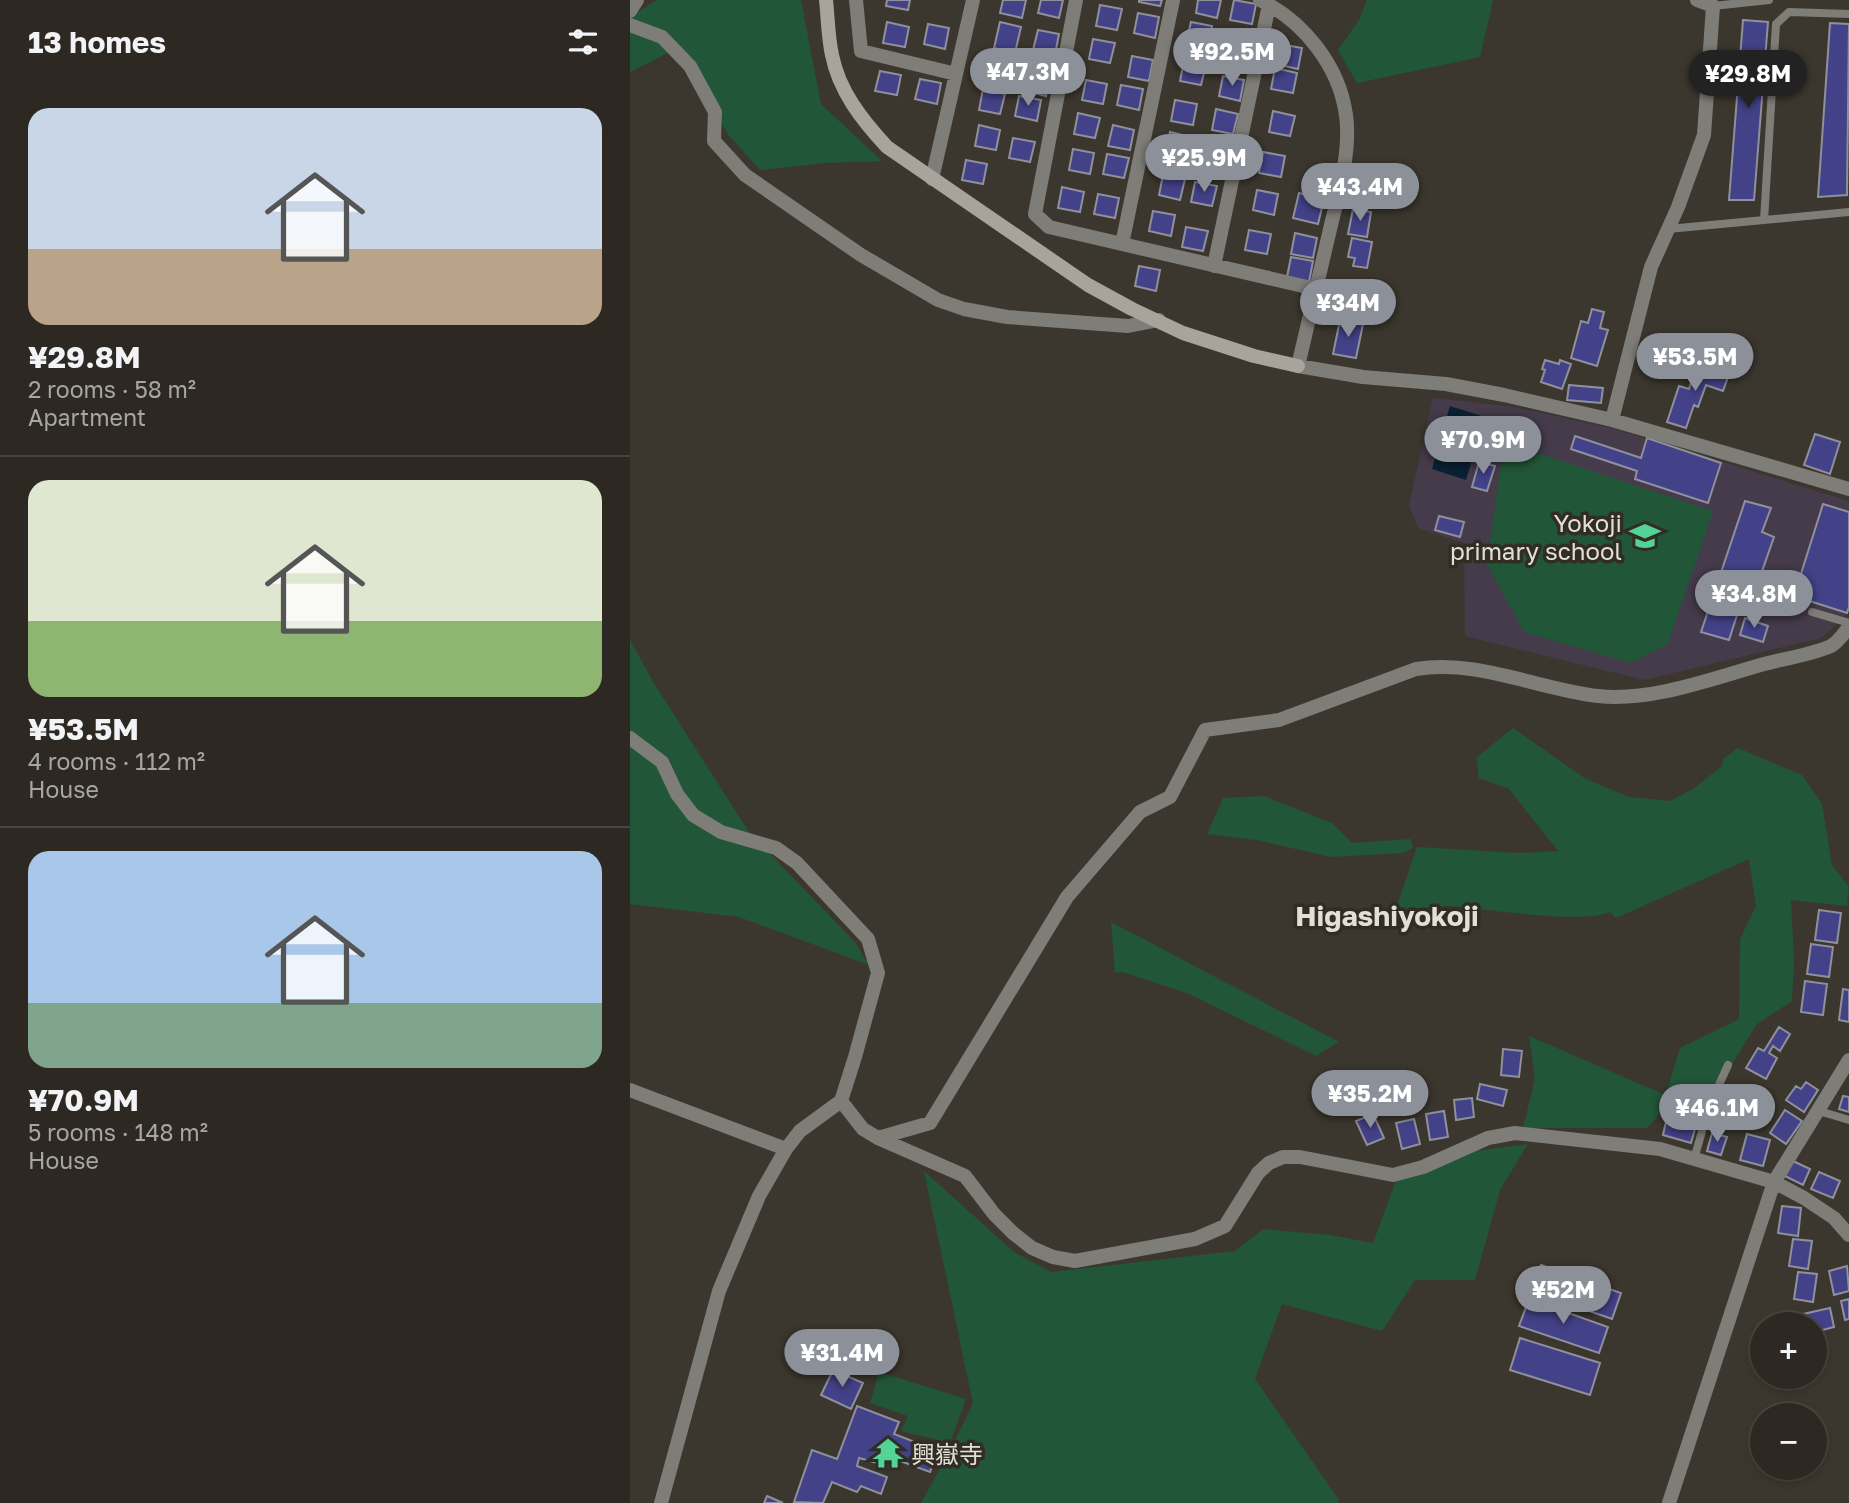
<!DOCTYPE html>
<meta charset="utf-8">
<style>
:root{--surface:#2d2922;--page:#35312a;--text:#f1f3f6;--muted:#a7a6a5;--line:#484540;--accent:#8c9099}
body{margin:0;font-family:"Golos Text","Noto Sans JP",sans-serif;background:var(--page);color:var(--text);height:100vh;display:flex;flex-direction:column;font-size:26px;white-space:nowrap}
*{box-sizing:border-box;margin:0}
p{font-size:23px;color:var(--muted)}
.icon{flex:none;width:38px;height:38px;fill:none;stroke:currentColor;stroke-width:2;stroke-linecap:round;stroke-linejoin:round}
.map{position:relative;flex:1;overflow:hidden}
.sheet{display:flex;flex-direction:column;background:var(--surface);width:630px}
.sheet>*{flex:none}
.buttons{position:absolute;left:1120px;top:1312px;display:grid;gap:14px}
.buttons a{display:grid;place-items:center;width:77px;height:77px;border-radius:50%;background:var(--surface);box-shadow:0 4px 10px #0003,0 0 0 2px var(--line);font-size:35px}
.price{position:absolute;translate:-50% -60px;padding:0 16px;border-radius:24px;background:var(--accent);color:#fff;font-size:23px;line-height:46px;filter:drop-shadow(0 2px 4px #0008)}
.price::after{content:'';position:absolute;left:50%;top:42px;width:21px;height:16px;margin-left:-10px;background:inherit;clip-path:polygon(0 0,100% 0,50% 100%)}
.price.active{background:#222;color:#fff}
ul{padding:0;list-style:none}
li{display:grid;align-content:center;gap:14px;height:371px;padding:0 28px}
li+li{border-top:2px solid var(--line)}
li span{display:grid;place-items:center;height:217px;border-radius:21px;color:#555}
li>.icon{margin-inline-start:auto}
span .icon{width:126px;height:126px;fill:#fffc;stroke-width:1}
li b{font-size:30px}
h2{display:flex;justify-content:space-between;align-items:center;height:84px;padding:0 28px;font-size:30px}
main{display:flex;flex:1;min-height:0}
.map>svg:first-child{display:block}
</style>
<main>
<section class="sheet">
<h2>13 homes<svg class="icon" aria-label="filters" viewBox="0 0 24 24"><path d="M4 7h16M4 17h16"/><circle cx="9" cy="7" r="2"/><circle cx="15" cy="17" r="2"/></svg></h2>
<ul>
<li><span style="background:linear-gradient(#c9d6e8 65%,#b9a48a 0)"><svg class="icon" aria-label="home" viewBox="0 0 24 24"><path d="M3 11l9-7 9 7M6 9v11h12V9"/></svg></span><div><b>¥29.8M</b><p>2 rooms · 58 m²</p><p>Apartment</p></div></li>
<li><span style="background:linear-gradient(#dfe7d0 65%,#8fb573 0)"><svg class="icon" aria-label="home" viewBox="0 0 24 24"><path d="M3 11l9-7 9 7M6 9v11h12V9"/></svg></span><div><b>¥53.5M</b><p>4 rooms · 112 m²</p><p>House</p></div></li>
<li><span style="background:linear-gradient(#a9c7e8 70%,#7fa58c 0)"><svg class="icon" aria-label="home" viewBox="0 0 24 24"><path d="M3 11l9-7 9 7M6 9v11h12V9"/></svg></span><div><b>¥70.9M</b><p>5 rooms · 148 m²</p><p>House</p></div></li>
</ul>
</section>
<div class="map">
<svg width="1219" height="1503" viewBox="0 0 1219 1503">
<rect width="100%" height="100%" fill="#3c372e"/>
<path fill="#453b4b" d="M 803,398 L 884,407 L 981,428 L 1219,501 L 1219,607 L 1216,616 L 1191,638 L 1014,680 L 835,636 L 834,543 L 788,528 L 779,505 Z"/>
<path fill="#225638" d="M 27,0 L 171,0 L 191,104 L 252,161 L 195,163 L 130,170 L 97,133 L 60,66 L 44,50 L 0,72 L 0,17 Z
M 737,0 L 863,0 L 850,57 L 727,83 L 708,50 L 729,20 Z
M 874,442 L 1083,511 L 1038,644 L 1001,663 L 894,632 L 857,564 Z
M 0,640 L 25,685 L 119,832 L 225,942 L 239,965 L 109,917 L 0,904 Z
M 883,728 L 956,779 L 999,797 L 1040,801 L 1063,789 L 1092,766 L 1093,759 L 1108,748 L 1172,775 L 1192,804 L 1202,865 L 1219,887 L 1217,906 L 1161,900 L 1164,963 L 1162,1001 L 1127,1024 L 1076,1106 L 1049,1106 L 1043,1099 L 1017,1128 L 893,1128 L 905,1079 L 899,1036 L 1042,1098 L 1037,1090 L 1050,1048 L 1109,1019 L 1110,939 L 1126,906 L 1119,859 L 986,918 L 980,912 C 951,925 853,908 818,906 C 801,905 781,911 764,914 L 787,847 L 889,853 L 928,851 L 879,789 L 849,778 L 846,758 Z
M 634,796 L 702,823 L 722,843 L 781,839 L 783,848 L 773,853 L 702,857 L 626,840 L 577,834 L 593,798 Z
M 481,922 L 709,1042 L 686,1056 L 559,994 L 493,972 L 485,973 Z
M 898,1144 L 870,1190 L 845,1280 L 785,1280 L 752,1331 L 652,1304 L 625,1379 L 709,1500 L 708,1503 L 291,1503 L 320,1451 L 343,1403 L 294,1171 L 384,1252 L 421,1272 L 605,1251 L 633,1229 L 700,1235 L 743,1243 L 766,1181 L 829,1153 Z
M 249,1372 L 336,1399 L 320,1443 L 271,1431 L 278,1416 L 240,1403 Z"/>
<path fill="#0a2133" d="M 820,406 L 855,417 L 836,480 L 802,469 Z"/>
<path fill="#434288" stroke="#8f909c" stroke-width="2" d="M 257,0 L 280,0 L 278,10 L 256,6 Z
M 373,0 L 396,0 L 392,18 L 370,13 Z
M 411,0 L 433,0 L 429,18 L 408,13 Z
M 509,0 L 532,0 L 530,6 L 509,2 Z
M 568,0 L 591,0 L 587,18 L 566,13 Z
M 604,0 L 626,4 L 622,24 L 600,20 Z
M 470,5 L 492,9 L 487,30 L 466,26 Z
M 508,13 L 529,17 L 525,38 L 504,33 Z
M 1113,20 L 1138,22 L 1124,200 L 1099,200 Z
M 257,22 L 279,27 L 275,47 L 253,43 Z
M 370,22 L 391,27 L 385,53 L 364,48 Z
M 561,22 L 582,26 L 578,47 L 556,43 Z
M 1200,23 L 1219,24 L 1217,195 L 1188,197 Z
M 298,24 L 319,28 L 315,49 L 294,44 Z
M 408,30 L 429,34 L 425,55 L 403,50 Z
M 600,34 L 621,38 L 617,58 L 595,54 Z
M 463,39 L 485,43 L 480,63 L 459,59 Z
M 650,44 L 672,48 L 668,69 L 646,64 Z
M 364,53 L 384,59 L 377,89 L 356,85 Z
M 502,56 L 523,60 L 519,81 L 498,77 Z
M 399,60 L 423,66 L 416,96 L 392,90 Z
M 554,61 L 576,65 L 571,85 L 550,81 Z
M 645,68 L 667,73 L 663,93 L 641,89 Z
M 250,71 L 271,75 L 267,95 L 245,91 Z
M 593,76 L 614,80 L 610,101 L 589,96 Z
M 290,79 L 311,83 L 307,104 L 285,99 Z
M 456,80 L 477,84 L 473,104 L 452,100 Z
M 491,85 L 513,89 L 509,110 L 487,105 Z
M 353,89 L 375,94 L 370,114 L 349,110 Z
M 389,96 L 411,100 L 407,121 L 385,116 Z
M 545,100 L 567,104 L 563,125 L 541,121 Z
M 586,109 L 608,114 L 603,134 L 582,130 Z
M 643,111 L 665,116 L 660,136 L 639,132 Z
M 448,113 L 470,118 L 465,138 L 444,134 Z
M 349,125 L 370,130 L 366,150 L 345,146 Z
M 483,125 L 504,130 L 500,150 L 478,146 Z
M 540,132 L 561,137 L 557,157 L 536,153 Z
M 383,138 L 405,142 L 400,162 L 379,158 Z
M 577,145 L 598,150 L 594,170 L 573,166 Z
M 443,149 L 464,153 L 460,174 L 439,170 Z
M 633,152 L 655,156 L 651,177 L 629,173 Z
M 477,154 L 499,158 L 494,178 L 473,174 Z
M 336,160 L 357,164 L 353,184 L 332,180 Z
M 533,175 L 555,179 L 550,200 L 529,195 Z
M 565,182 L 587,186 L 582,206 L 561,202 Z
M 432,187 L 454,192 L 450,212 L 428,208 Z
M 627,190 L 648,194 L 644,215 L 623,210 Z
M 669,193 L 694,199 L 688,224 L 663,218 Z
M 468,194 L 489,198 L 485,218 L 464,214 Z
M 723,209 L 741,212 L 737,237 L 718,234 Z
M 523,211 L 545,215 L 541,236 L 519,231 Z
M 556,227 L 578,231 L 573,251 L 552,247 Z
M 619,230 L 641,234 L 637,254 L 615,250 Z
M 665,233 L 687,238 L 683,258 L 661,254 Z
M 722,238 L 742,242 L 737,268 L 723,266 L 725,258 L 718,257 Z
M 661,257 L 683,261 L 679,282 L 657,277 Z
M 509,266 L 530,270 L 526,291 L 505,286 Z
M 712,283 L 734,288 L 728,312 L 706,307 Z
M 962,309 L 974,312 L 970,328 L 978,330 L 967,366 L 941,358 L 951,321 L 958,323 Z
M 710,320 L 733,324 L 726,358 L 703,354 Z
M 915,360 L 929,364 L 930,360 L 941,364 L 932,389 L 911,382 L 915,370 L 912,369 Z
M 1067,363 L 1099,374 L 1093,391 L 1076,385 L 1068,407 L 1064,405 L 1056,428 L 1037,422 L 1049,386 L 1059,389 Z
M 939,385 L 973,388 L 971,403 L 937,400 Z
M 1185,434 L 1210,442 L 1200,474 L 1174,465 Z
M 945,436 L 1011,458 L 1017,438 L 1091,463 L 1078,503 L 1005,479 L 1007,471 L 941,449 Z
M 849,462 L 865,466 L 857,491 L 842,487 Z
M 1115,501 L 1141,508 L 1132,532 L 1144,537 L 1117,614 L 1108,612 L 1099,640 L 1071,632 Z
M 1193,504 L 1219,512 L 1219,607 L 1217,613 L 1164,596 Z
M 809,516 L 834,522 L 830,537 L 805,530 Z
M 1115,618 L 1138,626 L 1133,642 L 1110,635 Z
M 1189,910 L 1211,913 L 1207,943 L 1185,940 Z
M 1181,944 L 1203,947 L 1199,977 L 1177,974 Z
M 1175,981 L 1197,984 L 1193,1015 L 1171,1012 Z
M 1213,989 L 1219,990 L 1219,1022 L 1209,1020 Z
M 1149,1027 L 1160,1034 L 1150,1051 L 1143,1046 L 1139,1053 L 1147,1058 L 1136,1079 L 1116,1068 L 1128,1048 L 1134,1051 Z
M 873,1049 L 892,1051 L 889,1077 L 871,1075 Z
M 1176,1082 L 1188,1090 L 1174,1112 L 1156,1100 L 1166,1086 L 1171,1089 Z
M 850,1084 L 877,1090 L 873,1106 L 847,1099 Z
M 769,1086 L 774,1112 L 756,1115 L 751,1090 Z
M 1113,1086 L 1132,1093 L 1122,1119 L 1104,1112 Z
M 1213,1096 L 1219,1097 L 1219,1112 L 1209,1109 Z
M 842,1098 L 844,1117 L 826,1120 L 824,1100 Z
M 1155,1110 L 1172,1121 L 1156,1144 L 1140,1133 Z
M 814,1111 L 818,1137 L 800,1140 L 796,1114 Z
M 743,1114 L 754,1138 L 737,1145 L 726,1121 Z
M 1037,1117 L 1066,1125 L 1061,1143 L 1033,1135 Z
M 784,1119 L 790,1144 L 772,1149 L 766,1123 Z
M 1082,1133 L 1097,1137 L 1091,1155 L 1077,1151 Z
M 1117,1134 L 1140,1140 L 1133,1166 L 1110,1160 Z
M 1163,1161 L 1180,1169 L 1173,1185 L 1155,1176 Z
M 1189,1172 L 1210,1181 L 1203,1198 L 1181,1189 Z
M 1152,1206 L 1171,1208 L 1168,1236 L 1148,1233 Z
M 1163,1239 L 1182,1241 L 1178,1269 L 1159,1266 Z
M 911,1265 L 991,1293 L 982,1319 L 902,1291 Z
M 1217,1266 L 1219,1291 L 1204,1295 L 1199,1271 Z
M 1168,1272 L 1187,1274 L 1183,1302 L 1164,1299 Z
M 899,1299 L 978,1327 L 969,1353 L 889,1326 Z
M 1219,1299 L 1219,1319 L 1215,1320 L 1211,1301 Z
M 1200,1308 L 1204,1327 L 1185,1332 L 1185,1325 L 1175,1325 L 1173,1314 Z
M 890,1338 L 970,1363 L 960,1395 L 880,1370 Z
M 203,1370 L 233,1383 L 221,1409 L 191,1395 Z
M 227,1406 L 269,1422 L 264,1434 L 308,1451 L 300,1472 L 254,1455 L 251,1464 L 229,1458 L 227,1466 L 257,1477 L 251,1494 L 231,1486 L 227,1492 L 202,1482 L 193,1503 L 164,1502 L 182,1450 L 207,1459 Z
M 137,1496 L 153,1503 L 134,1503 Z"/>
<g fill="none" stroke-linecap="round" stroke-linejoin="round">
<path stroke="#7f7d78" stroke-width="8" d="M 1083,6 L 1139,0
M 1134,220 L 1146,24 L 1159,12 L 1219,14
M 1038,229 L 1219,212
M 1182,612 L 1219,623
M 1189,1111 L 1219,1120
M 1064,1159 L 1079,1107 L 1098,1065"/>
<path stroke="#7f7d78" stroke-width="14" d="M 226,0 L 231,51 L 326,74
M 446,0 L 405,214 L 419,227 L 686,289
M 630,0 C 673,21 709,65 716,115 C 721,150 709,192 701,225 C 690,272 679,319 668,366 L 733,377 L 816,384 L 874,395 L 982,420 L 1219,489
M 0,11 L 7,0
M 0,25 L 32,37 L 60,66 L 85,112 L 84,141 L 115,175 L 231,255 L 308,300 L 334,309 L 377,317 L 498,326 L 529,320
M 302,179 L 343,0
M 492,244 L 543,0
M 584,266 L 639,5
M 982,420 L 1021,267 L 1048,207 L 1074,135 L 1083,6 L 1067,0
M 0,738 L 32,762 L 47,794 L 63,815 L 91,832 L 146,848 L 167,863 L 238,939 L 248,973 L 225,1057 L 211,1101 L 170,1131 L 156,1149 L 129,1196 L 89,1291 L 31,1503
M 0,1090 L 156,1149
M 211,1101 L 233,1129 L 248,1138 L 335,1176 L 364,1214 L 383,1233 L 402,1248 L 423,1257 L 445,1261 L 565,1239 L 595,1226 L 628,1173 L 639,1163 L 653,1157 L 670,1157 L 763,1175 L 793,1167 L 858,1138 L 885,1133 L 1030,1149 L 1144,1182 L 1174,1198 L 1204,1218 L 1219,1235
M 248,1138 L 300,1123 L 437,897 L 510,812 L 540,797 L 575,730 L 649,720 L 786,669 C 849,659 907,689 968,696 C 1021,702 1084,678 1134,664 C 1153,659 1184,654 1201,646 C 1208,642 1214,633 1219,627
M 1039,1503 L 1144,1182 L 1219,1060"/>
<path stroke="#a8a39c" stroke-width="14" d="M 196,0 C 198,18 198,37 202,55 C 209,91 232,120 257,147 L 458,285 L 502,309 L 553,333 L 624,356 L 668,366"/>
</g>
<defs>
<g id="school-bare" transform="scale(2.415)"><path d="M0-5L7-2L0 1L-7-2ZM-4 1L0 2.5L4 1V4Q0 6-4 4Z" fill="#54d396" stroke="#312d24" stroke-width="2.5" paint-order="stroke"/></g>
<g id="temple-bare" transform="scale(2.415)"><path d="M0-6L5-2H3V0L6.5 2.5H4V6H1.5V3h-3V6H-4V2.5H-6.5L-3 0V-2H-5Z" fill="#54d396" stroke="#312d24" stroke-width="2.5" paint-order="stroke"/></g>
</defs>
<g fill-rule="evenodd">
<use href="#school-bare" x="1015" y="536"/>
<use href="#temple-bare" x="258" y="1453"/>
</g>
<g text-anchor="middle" dominant-baseline="central" stroke-width="7" stroke-linejoin="round" paint-order="stroke">
<g font-size="24" fill="#e2dfd9" stroke="#312d24" text-anchor="end">
<text x="992" y="522">Yokoji<tspan x="992" dy="28">primary school</tspan></text>
<text x="281" y="1453" text-anchor="start">興嶽寺</text>
</g>
<g font-size="28" font-weight="bold" fill="#e2dfd9" stroke="#312d24">
<text x="757" y="915">Higashiyokoji</text>
</g>
</g>
</svg>
<div class="buttons">
<a>+</a>
<a>−</a>
</div>
<b class="price" style="left:602px;top:88px">¥92.5M</b>
<b class="price" style="left:398px;top:108px">¥47.3M</b>
<b class="price active" style="left:1118px;top:110px">¥29.8M</b>
<b class="price" style="left:574px;top:194px">¥25.9M</b>
<b class="price" style="left:730px;top:223px">¥43.4M</b>
<b class="price" style="left:718px;top:339px">¥34M</b>
<b class="price" style="left:1065px;top:393px">¥53.5M</b>
<b class="price" style="left:853px;top:476px">¥70.9M</b>
<b class="price" style="left:1124px;top:630px">¥34.8M</b>
<b class="price" style="left:740px;top:1130px">¥35.2M</b>
<b class="price" style="left:1087px;top:1144px">¥46.1M</b>
<b class="price" style="left:933px;top:1326px">¥52M</b>
<b class="price" style="left:212px;top:1389px">¥31.4M</b>
</div>
</main>
